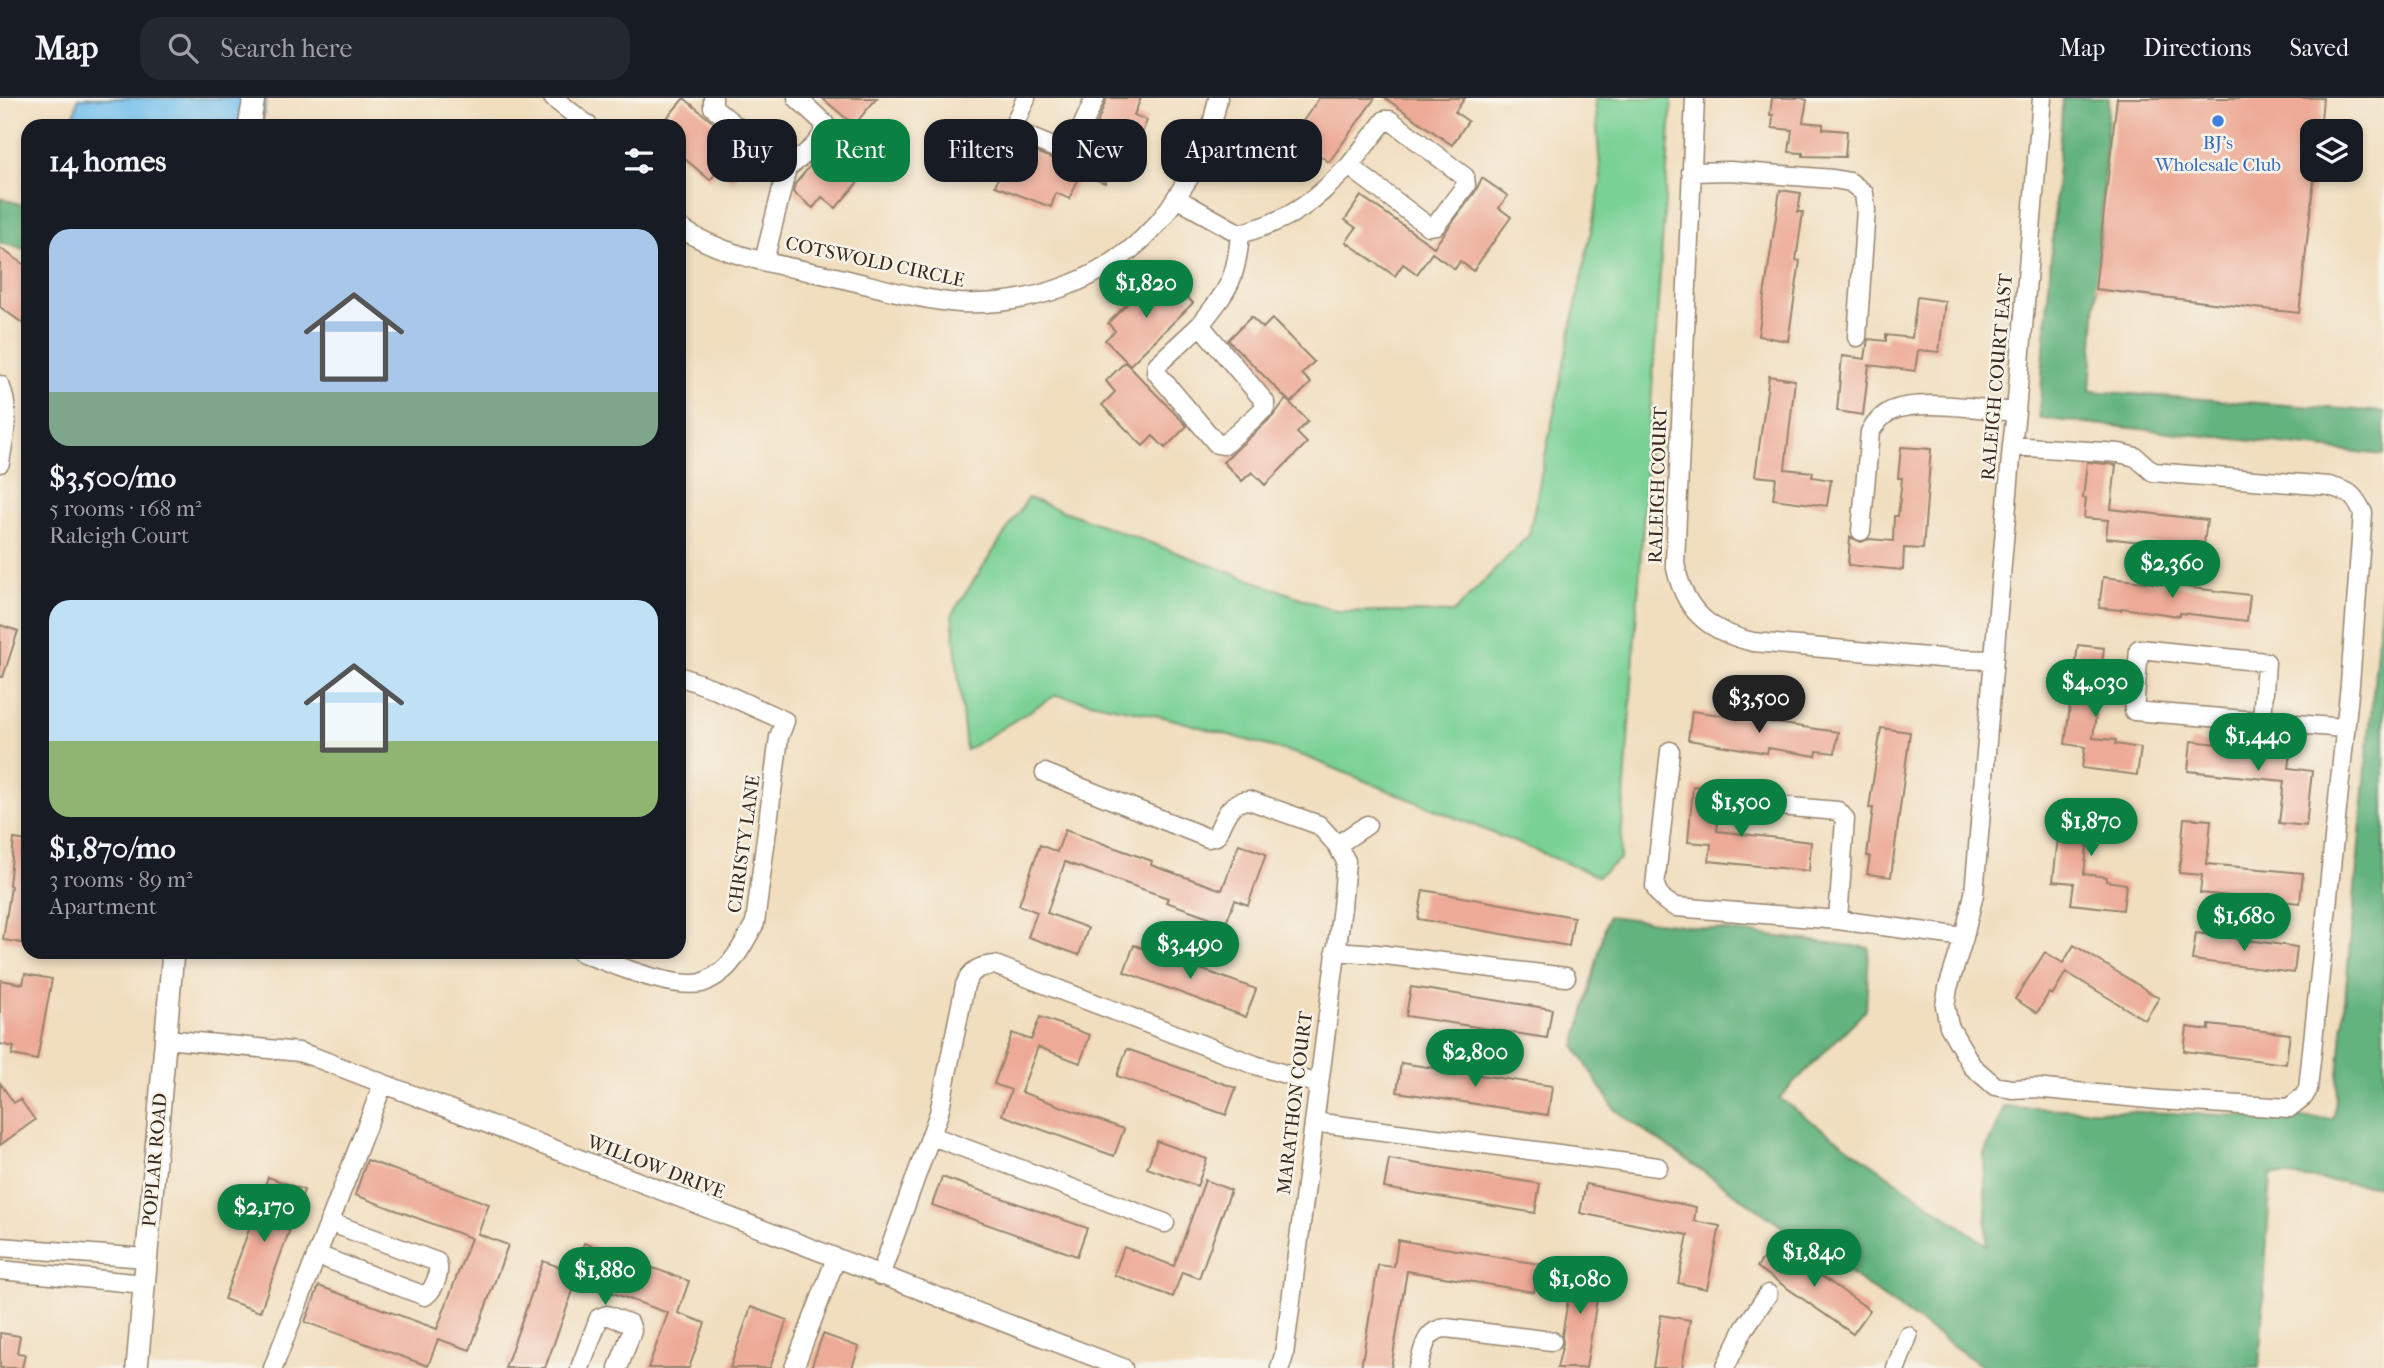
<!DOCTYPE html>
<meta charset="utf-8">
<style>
:root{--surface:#171b24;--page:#242831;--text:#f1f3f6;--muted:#9ea1a6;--line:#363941;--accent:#0b8043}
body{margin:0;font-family:"IM FELL French Canon",serif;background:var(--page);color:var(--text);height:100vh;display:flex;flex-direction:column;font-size:26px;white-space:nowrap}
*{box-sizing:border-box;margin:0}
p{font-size:23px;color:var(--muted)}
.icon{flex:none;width:38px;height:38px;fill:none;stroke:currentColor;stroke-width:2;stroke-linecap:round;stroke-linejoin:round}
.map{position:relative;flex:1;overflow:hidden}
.panel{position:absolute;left:21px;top:21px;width:665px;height:840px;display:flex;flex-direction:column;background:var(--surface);border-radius:21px;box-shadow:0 4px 10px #0003}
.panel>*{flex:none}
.top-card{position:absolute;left:707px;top:21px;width:665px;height:63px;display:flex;gap:14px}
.buttons{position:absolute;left:2300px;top:21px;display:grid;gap:14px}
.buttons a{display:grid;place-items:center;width:63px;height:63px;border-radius:14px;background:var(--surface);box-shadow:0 4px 10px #0003;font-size:35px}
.price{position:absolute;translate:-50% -60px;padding:0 16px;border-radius:24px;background:var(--accent);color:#fff;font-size:23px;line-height:46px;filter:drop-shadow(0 2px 4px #0008)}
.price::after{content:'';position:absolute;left:50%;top:42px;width:21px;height:16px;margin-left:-10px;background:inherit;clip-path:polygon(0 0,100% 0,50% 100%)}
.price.current{background:#222;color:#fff}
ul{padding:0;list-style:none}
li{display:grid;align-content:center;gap:14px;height:371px;padding:0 28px}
li span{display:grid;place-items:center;height:217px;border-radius:21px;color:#555}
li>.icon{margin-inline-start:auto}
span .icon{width:126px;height:126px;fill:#fffc;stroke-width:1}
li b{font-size:30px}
h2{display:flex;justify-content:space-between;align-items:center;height:84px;padding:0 28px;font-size:30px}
.chip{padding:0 24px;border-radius:21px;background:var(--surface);box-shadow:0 4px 10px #0003;font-size:24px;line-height:63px}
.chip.current{background:var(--accent);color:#fff}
header{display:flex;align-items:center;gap:42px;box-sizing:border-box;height:98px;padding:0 35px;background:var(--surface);border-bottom:2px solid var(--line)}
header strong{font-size:33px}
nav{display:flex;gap:38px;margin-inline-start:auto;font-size:24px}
.search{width:490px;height:63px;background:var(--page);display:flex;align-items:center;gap:18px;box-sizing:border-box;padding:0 24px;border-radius:21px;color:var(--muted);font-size:26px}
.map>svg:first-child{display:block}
</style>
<header>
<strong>Map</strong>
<div class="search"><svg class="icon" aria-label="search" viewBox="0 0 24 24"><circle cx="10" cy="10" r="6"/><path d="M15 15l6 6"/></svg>Search here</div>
<nav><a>Map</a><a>Directions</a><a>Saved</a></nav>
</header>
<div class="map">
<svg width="2384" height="1270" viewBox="0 0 2384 1270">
<rect width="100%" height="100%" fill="#f7f3e8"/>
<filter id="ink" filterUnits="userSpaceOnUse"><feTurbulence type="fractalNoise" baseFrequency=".0143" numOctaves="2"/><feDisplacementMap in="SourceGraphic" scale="14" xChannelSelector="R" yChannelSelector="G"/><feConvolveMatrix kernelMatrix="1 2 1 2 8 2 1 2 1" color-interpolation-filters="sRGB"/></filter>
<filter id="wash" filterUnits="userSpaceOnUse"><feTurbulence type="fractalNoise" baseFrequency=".00686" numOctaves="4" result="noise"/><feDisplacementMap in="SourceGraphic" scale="28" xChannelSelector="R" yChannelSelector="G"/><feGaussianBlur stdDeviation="1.57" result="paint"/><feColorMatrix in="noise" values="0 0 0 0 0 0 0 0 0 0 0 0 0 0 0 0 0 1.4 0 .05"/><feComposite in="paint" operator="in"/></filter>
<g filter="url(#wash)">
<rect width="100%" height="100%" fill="#f1debf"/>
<path fill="#7ad196" stroke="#5a7e5a" stroke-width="2" d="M 1595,0 L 1672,0 L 1620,761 L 1598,778 L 1304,658 L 1168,620 L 1056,597 L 966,652 L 952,516 L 1028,400 L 1336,513 L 1453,515 L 1529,437 L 1601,84 Z"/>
<path fill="#63b37f" stroke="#4f6e4e" stroke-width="2" d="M 2063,0 L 2109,0 L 2090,293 L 2384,314 L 2384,357 L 2039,320 Z
M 0,100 L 20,106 L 28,111 L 28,152 L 0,145 Z
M 2384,474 L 2384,1089 L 2271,1076 L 2259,1270 L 1985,1270 L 1615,1012 L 1575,949 L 1608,818 L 1869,850 L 1866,912 L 1779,1000 L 1987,1147 L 1984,1056 L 2004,1009 L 2334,1021 Z"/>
<path fill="#73c0ed" stroke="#577586" stroke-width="2" d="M 78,0 L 266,0 L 262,28 L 72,28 Z"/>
<g id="blocks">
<path fill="#edaa96" d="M 684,0 L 754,59 L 733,83 L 719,71 L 710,82 L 679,56 L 679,28 L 674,28 L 666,21 Z
M 822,0 L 877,0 L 854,27 Z
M 1107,0 L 1141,0 L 1134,17 L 1147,22 L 1126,78 L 1110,71 L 1105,85 L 1080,76 L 1070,101 L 1056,95 L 1051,109 L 995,88 L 1001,73 L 986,67 L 997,39 L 1079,71 Z
M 1319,0 L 1375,0 L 1329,64 L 1303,46 L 1312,34 L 1301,26 Z
M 1385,0 L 1465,0 L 1455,14 L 1468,23 L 1452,47 Z
M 1772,0 L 1801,0 L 1807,2 L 1803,24 L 1823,26 L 1823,31 L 1847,33 L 1845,59 L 1803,58 L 1803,55 L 1789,54 L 1792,32 L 1772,30 L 1773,17 L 1770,17 Z
M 2117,0 L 2323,0 L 2320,33 L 2312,33 L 2312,72 L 2315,72 L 2299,215 L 2095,191 Z
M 849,22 L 872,42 L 862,55 L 874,65 L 836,110 L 822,99 L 813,110 L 793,94 L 795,86 Z
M 1482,80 L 1508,98 L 1499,110 L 1511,119 L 1473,173 L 1460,163 L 1455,171 L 1432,155 L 1417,176 L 1403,166 L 1395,178 L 1346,144 L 1356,130 L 1345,122 L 1361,98 L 1434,149 L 1475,94 Z
M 1780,92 L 1801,95 L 1798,114 L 1803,114 L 1796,162 L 1800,163 L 1788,243 L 1758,238 Z
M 0,150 L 28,169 L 28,229 L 0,209 Z
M 1150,183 L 1163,195 L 1173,185 L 1193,205 L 1130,267 L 1105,242 L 1115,233 L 1108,225 Z
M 1917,199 L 1945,203 L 1939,254 L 1918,252 L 1915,273 L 1869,267 L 1863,317 L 1837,313 L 1842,258 L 1865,261 L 1868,241 L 1886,243 L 1886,237 L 1912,240 Z
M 1251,219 L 1263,230 L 1272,221 L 1314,264 L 1302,276 L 1311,285 L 1291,305 L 1228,242 Z
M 1125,264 L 1187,328 L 1165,350 L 1153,338 L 1143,348 L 1102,307 L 1115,294 L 1106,283 Z
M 1769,278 L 1795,282 L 1785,371 L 1813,374 L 1812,379 L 1831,382 L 1827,408 L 1773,401 L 1776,380 L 1755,378 Z
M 1286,301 L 1308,323 L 1297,335 L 1307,345 L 1265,387 L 1252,374 L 1242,383 L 1223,364 L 1273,318 Z
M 1901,349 L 1931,351 L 1923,451 L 1904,450 L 1903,472 L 1848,467 L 1850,439 L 1861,444 L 1869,441 L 1893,443 L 1894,418 L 1898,418 L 1902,380 L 1898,380 Z
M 2087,364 L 2116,367 L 2111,411 L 2207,422 L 2204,446 L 2186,444 L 2185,449 L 2106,440 L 2108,422 L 2084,420 L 2086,400 L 2083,400 Z
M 2103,479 L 2250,497 L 2247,523 L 2180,515 L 2180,518 L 2122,510 L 2121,512 L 2099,510 Z
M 0,527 L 18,533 L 3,579 L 0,579 Z
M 2078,547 L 2104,550 L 2093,640 L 2116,642 L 2115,646 L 2141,650 L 2137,677 L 2082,670 L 2085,649 L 2065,646 Z
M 1692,613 L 1838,634 L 1835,655 L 1817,653 L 1816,658 L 1768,650 L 1767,655 L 1688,642 Z
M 1881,630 L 1910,634 L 1891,779 L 1867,776 L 1870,758 L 1867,758 L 1873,710 L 1869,710 Z
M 2191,643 L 2291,654 L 2289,670 L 2312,673 L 2306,728 L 2279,725 L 2284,683 L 2188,673 Z
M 1693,688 L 1721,691 L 1717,733 L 1811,744 L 1809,773 L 1709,763 L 1711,746 L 1688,744 Z
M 2080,709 L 2132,715 L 2128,741 L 2088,739 L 2084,776 L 2107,779 L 2106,783 L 2126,786 L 2123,812 L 2071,806 L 2074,785 L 2053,783 L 2059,731 L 2077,734 Z
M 2184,720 L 2211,722 L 2207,766 L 2303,775 L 2300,805 L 2200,795 L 2202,777 L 2179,775 Z
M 1065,732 L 1152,763 L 1151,767 L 1222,792 L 1239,746 L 1266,756 L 1248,807 L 1235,802 L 1226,825 L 1166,804 L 1168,800 L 1065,764 L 1047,815 L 1088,830 L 1079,857 L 1028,839 L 1037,814 L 1019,807 L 1040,747 L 1057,754 Z
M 14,741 L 28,743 L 28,846 L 3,842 L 11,788 L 9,787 Z
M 1423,792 L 1574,819 L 1569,848 L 1418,821 Z
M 2196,835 L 2297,849 L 2294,875 L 2192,862 Z
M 1134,847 L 1256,891 L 1246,919 L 1124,874 Z
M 2074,847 L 2159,900 L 2145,922 L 2066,874 L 2052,897 L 2049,895 L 2037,915 L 2015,901 L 2045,854 L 2063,865 Z
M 25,876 L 52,881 L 37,962 L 12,957 L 14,949 L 0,946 L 0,882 L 23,886 Z
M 1411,889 L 1552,911 L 1547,940 L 1406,918 Z
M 1040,919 L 1090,937 L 1080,965 L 1038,949 L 1021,994 L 1124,1031 L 1114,1058 L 1002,1017 L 1011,992 L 994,986 L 1012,935 L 1031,942 Z
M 2209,927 L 2290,936 L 2286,966 L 2184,953 L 2187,929 L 2209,932 Z
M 1127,951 L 1236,990 L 1226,1017 L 1117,978 Z
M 1401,965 L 1552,988 L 1548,1017 L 1397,994 Z
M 0,985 L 14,1005 L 20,1001 L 35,1022 L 0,1047 Z
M 1157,1043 L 1207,1061 L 1197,1088 L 1147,1070 Z
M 1389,1061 L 1540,1086 L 1535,1115 L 1384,1090 Z
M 367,1062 L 489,1106 L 478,1136 L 508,1147 L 470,1252 L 438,1241 L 428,1268 L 305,1224 L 319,1188 L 437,1231 L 471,1140 L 355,1097 Z
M 268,1079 L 304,1092 L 260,1214 L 224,1201 Z
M 942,1079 L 1087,1130 L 1077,1158 L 932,1107 Z
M 1205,1082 L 1231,1092 L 1199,1180 L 1182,1174 L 1173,1199 L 1114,1177 L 1124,1149 L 1174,1168 Z
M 1586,1086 L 1696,1109 L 1694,1123 L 1720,1128 L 1707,1191 L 1678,1185 L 1688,1137 L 1580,1115 Z
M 1398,1142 L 1539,1166 L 1534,1194 L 1407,1173 L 1391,1270 L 1361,1270 L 1378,1167 L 1394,1169 Z
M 584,1145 L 689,1183 L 678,1215 L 705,1225 L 689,1270 L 648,1270 L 668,1215 L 577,1182 L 545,1270 L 505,1270 L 543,1163 L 573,1174 Z
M 1774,1145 L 1870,1212 L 1853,1236 L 1757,1169 Z
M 1574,1165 L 1602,1170 L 1586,1270 L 1557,1270 L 1563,1245 L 1562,1238 Z
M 751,1209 L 787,1222 L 770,1270 L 730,1270 Z
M 1661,1217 L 1690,1222 L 1682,1270 L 1653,1270 Z
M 0,1235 L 20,1238 L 17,1255 L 25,1256 L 22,1270 L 0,1270 Z
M 823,1236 L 859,1249 L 852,1270 L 811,1270 Z"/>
</g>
</g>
<g filter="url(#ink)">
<use href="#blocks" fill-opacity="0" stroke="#96846e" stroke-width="2"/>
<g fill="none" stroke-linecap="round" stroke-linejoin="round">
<g stroke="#96846e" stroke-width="21">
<path id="minor" d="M 553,0 L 589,28
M 713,0 L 713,9 L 787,70 C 801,59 824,45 825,26 L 797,0
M 1026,0 L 1014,27 L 1017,34 L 1062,53 L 1069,53 L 1073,49 L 1095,0
M 1695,0 L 1675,465 C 1683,511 1707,533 1753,544 L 1951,561 L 1994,562
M 1385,22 L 1390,22 L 1465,79 L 1466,87 L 1436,127 L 1428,128 L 1349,68 Z
M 1691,74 L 1730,73 L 1833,81 L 1850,84 L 1864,95 L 1866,112 L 1857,239
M 1176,100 L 1240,136 C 1295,120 1309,107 1349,68
M 679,129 C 725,160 782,167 835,179 C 876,188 918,202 960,205 C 1032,208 1108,182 1156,127 C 1166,117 1173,104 1181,92 C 1188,81 1197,69 1203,56 C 1210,38 1214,19 1218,0
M 764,163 L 787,70
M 1200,227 L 1265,304 L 1265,310 L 1224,347 L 1217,346 L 1156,274 L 1157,267 Z
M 1200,227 C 1229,190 1236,183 1240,136
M 0,287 C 11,313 4,339 0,365
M 2012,348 L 2119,355 L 2136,359 L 2153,374 L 2329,388 C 2350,394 2353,395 2363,415 L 2350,586 L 2308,991 L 2304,998 L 2289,1010 L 2160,1002 L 2034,990 L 2012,991 L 1995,988 L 1972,968 L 1949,928 L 1945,908 L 1948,890 L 1964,839 L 1974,796 L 2012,348 L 2016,314 L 2042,0
M 1861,433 L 1870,334 C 1875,326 1880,319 1889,314 C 1916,300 1983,311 2016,314
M 2262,623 L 2266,564 L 2139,551 L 2134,613 L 2345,630
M 1670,653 L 1655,788 C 1659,799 1665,804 1676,809 L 1838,822 L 1964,839
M 1045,675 L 1208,740 L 1216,738 C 1224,722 1228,703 1249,702 L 1319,727 L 1337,747 L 1346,763 L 1342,809 L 1284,1257 L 1280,1270
M 1731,704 L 1838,713 L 1845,721 L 1838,822
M 1337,747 L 1367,727
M 1335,853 L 1377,856 L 1566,879
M 580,854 C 611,865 669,891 702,885 C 707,883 716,878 721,874 C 735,864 746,841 755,825 L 779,639 L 785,623 L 712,590 L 679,578
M 166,941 L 299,954 L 314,959 L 1123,1270
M 1314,1024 L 1658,1069
M 932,1038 L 1165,1125
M 0,1149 L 146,1160
M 317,1157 L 425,1198 C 434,1192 441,1175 437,1164 L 329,1124
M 0,1172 L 144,1186
M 880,1178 L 939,1015 L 965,887 C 971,872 979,868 995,867 L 1255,967 L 1318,986
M 273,1270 L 383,986
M 580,1270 L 599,1220 L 607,1217 L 630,1226 L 632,1233 L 618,1270
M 794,1270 L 836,1160
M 1418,1270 C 1424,1252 1424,1232 1446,1230 L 1552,1243
M 1725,1270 L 1744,1231 L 1768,1196
M 1896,1270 L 1908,1238"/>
</g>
<g stroke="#96846e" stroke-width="24">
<path id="tertiary" d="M 249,28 L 254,0
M 137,1270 L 173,854"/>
</g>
<use href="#minor" stroke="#fff" stroke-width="18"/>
<use href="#tertiary" stroke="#fff" stroke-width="21"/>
</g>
</g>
<circle fill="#3f7fe0" stroke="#f7f3e8" stroke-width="2.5" cx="2218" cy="23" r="7"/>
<g text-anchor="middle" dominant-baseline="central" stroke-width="5" stroke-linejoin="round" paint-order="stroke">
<g font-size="19" fill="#366cbe" stroke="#f7f3e8">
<text x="2218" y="45">BJ's<tspan x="2218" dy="22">Wholesale Club</tspan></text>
</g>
<g font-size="19" fill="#3b2a1e" stroke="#f7f3e8">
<text transform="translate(875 164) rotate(12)">COTSWOLD CIRCLE</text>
<text transform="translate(1997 279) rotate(-85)">RALEIGH COURT EAST</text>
<text transform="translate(1658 387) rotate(-88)">RALEIGH COURT</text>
<text transform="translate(744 746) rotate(-82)">CHRISTY LANE</text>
<text transform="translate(1295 1005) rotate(-83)">MARATHON COURT</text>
<text transform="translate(155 1062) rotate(-85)">POPLAR ROAD</text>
<text transform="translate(656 1069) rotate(21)">WILLOW DRIVE</text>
</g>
</g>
</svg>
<div class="buttons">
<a><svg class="icon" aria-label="layers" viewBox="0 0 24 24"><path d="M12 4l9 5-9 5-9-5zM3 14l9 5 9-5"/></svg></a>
</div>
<b class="price" style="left:1146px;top:222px">$1,820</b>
<b class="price" style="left:2172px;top:502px">$2,360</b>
<b class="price" style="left:2095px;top:621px">$4,030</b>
<b class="price current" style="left:1759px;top:637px">$3,500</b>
<b class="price" style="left:2258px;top:675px">$1,440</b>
<b class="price" style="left:1741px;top:741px">$1,500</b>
<b class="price" style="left:2091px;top:760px">$1,870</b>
<b class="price" style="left:2244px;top:855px">$1,680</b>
<b class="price" style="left:1190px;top:883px">$3,490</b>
<b class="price" style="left:1475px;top:991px">$2,800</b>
<b class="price" style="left:264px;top:1146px">$2,170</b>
<b class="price" style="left:1814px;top:1191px">$1,840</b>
<b class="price" style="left:605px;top:1209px">$1,880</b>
<b class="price" style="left:1580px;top:1218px">$1,080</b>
<div class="top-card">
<a class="chip">Buy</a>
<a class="chip current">Rent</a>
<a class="chip">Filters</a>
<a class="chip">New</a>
<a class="chip">Apartment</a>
</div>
<section class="panel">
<h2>14 homes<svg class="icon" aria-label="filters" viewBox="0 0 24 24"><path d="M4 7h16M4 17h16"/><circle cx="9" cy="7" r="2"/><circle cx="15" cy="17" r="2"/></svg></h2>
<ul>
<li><span style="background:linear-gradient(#a9c7e8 75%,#7fa58c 0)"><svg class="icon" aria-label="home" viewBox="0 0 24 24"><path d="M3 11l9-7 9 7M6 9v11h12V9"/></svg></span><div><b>$3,500/mo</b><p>5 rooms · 168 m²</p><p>Raleigh Court</p></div></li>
<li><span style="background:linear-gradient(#bfe0f5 65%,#8fb573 0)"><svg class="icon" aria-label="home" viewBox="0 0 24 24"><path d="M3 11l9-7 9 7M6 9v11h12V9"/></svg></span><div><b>$1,870/mo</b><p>3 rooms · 89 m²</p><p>Apartment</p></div></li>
</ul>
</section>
</div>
